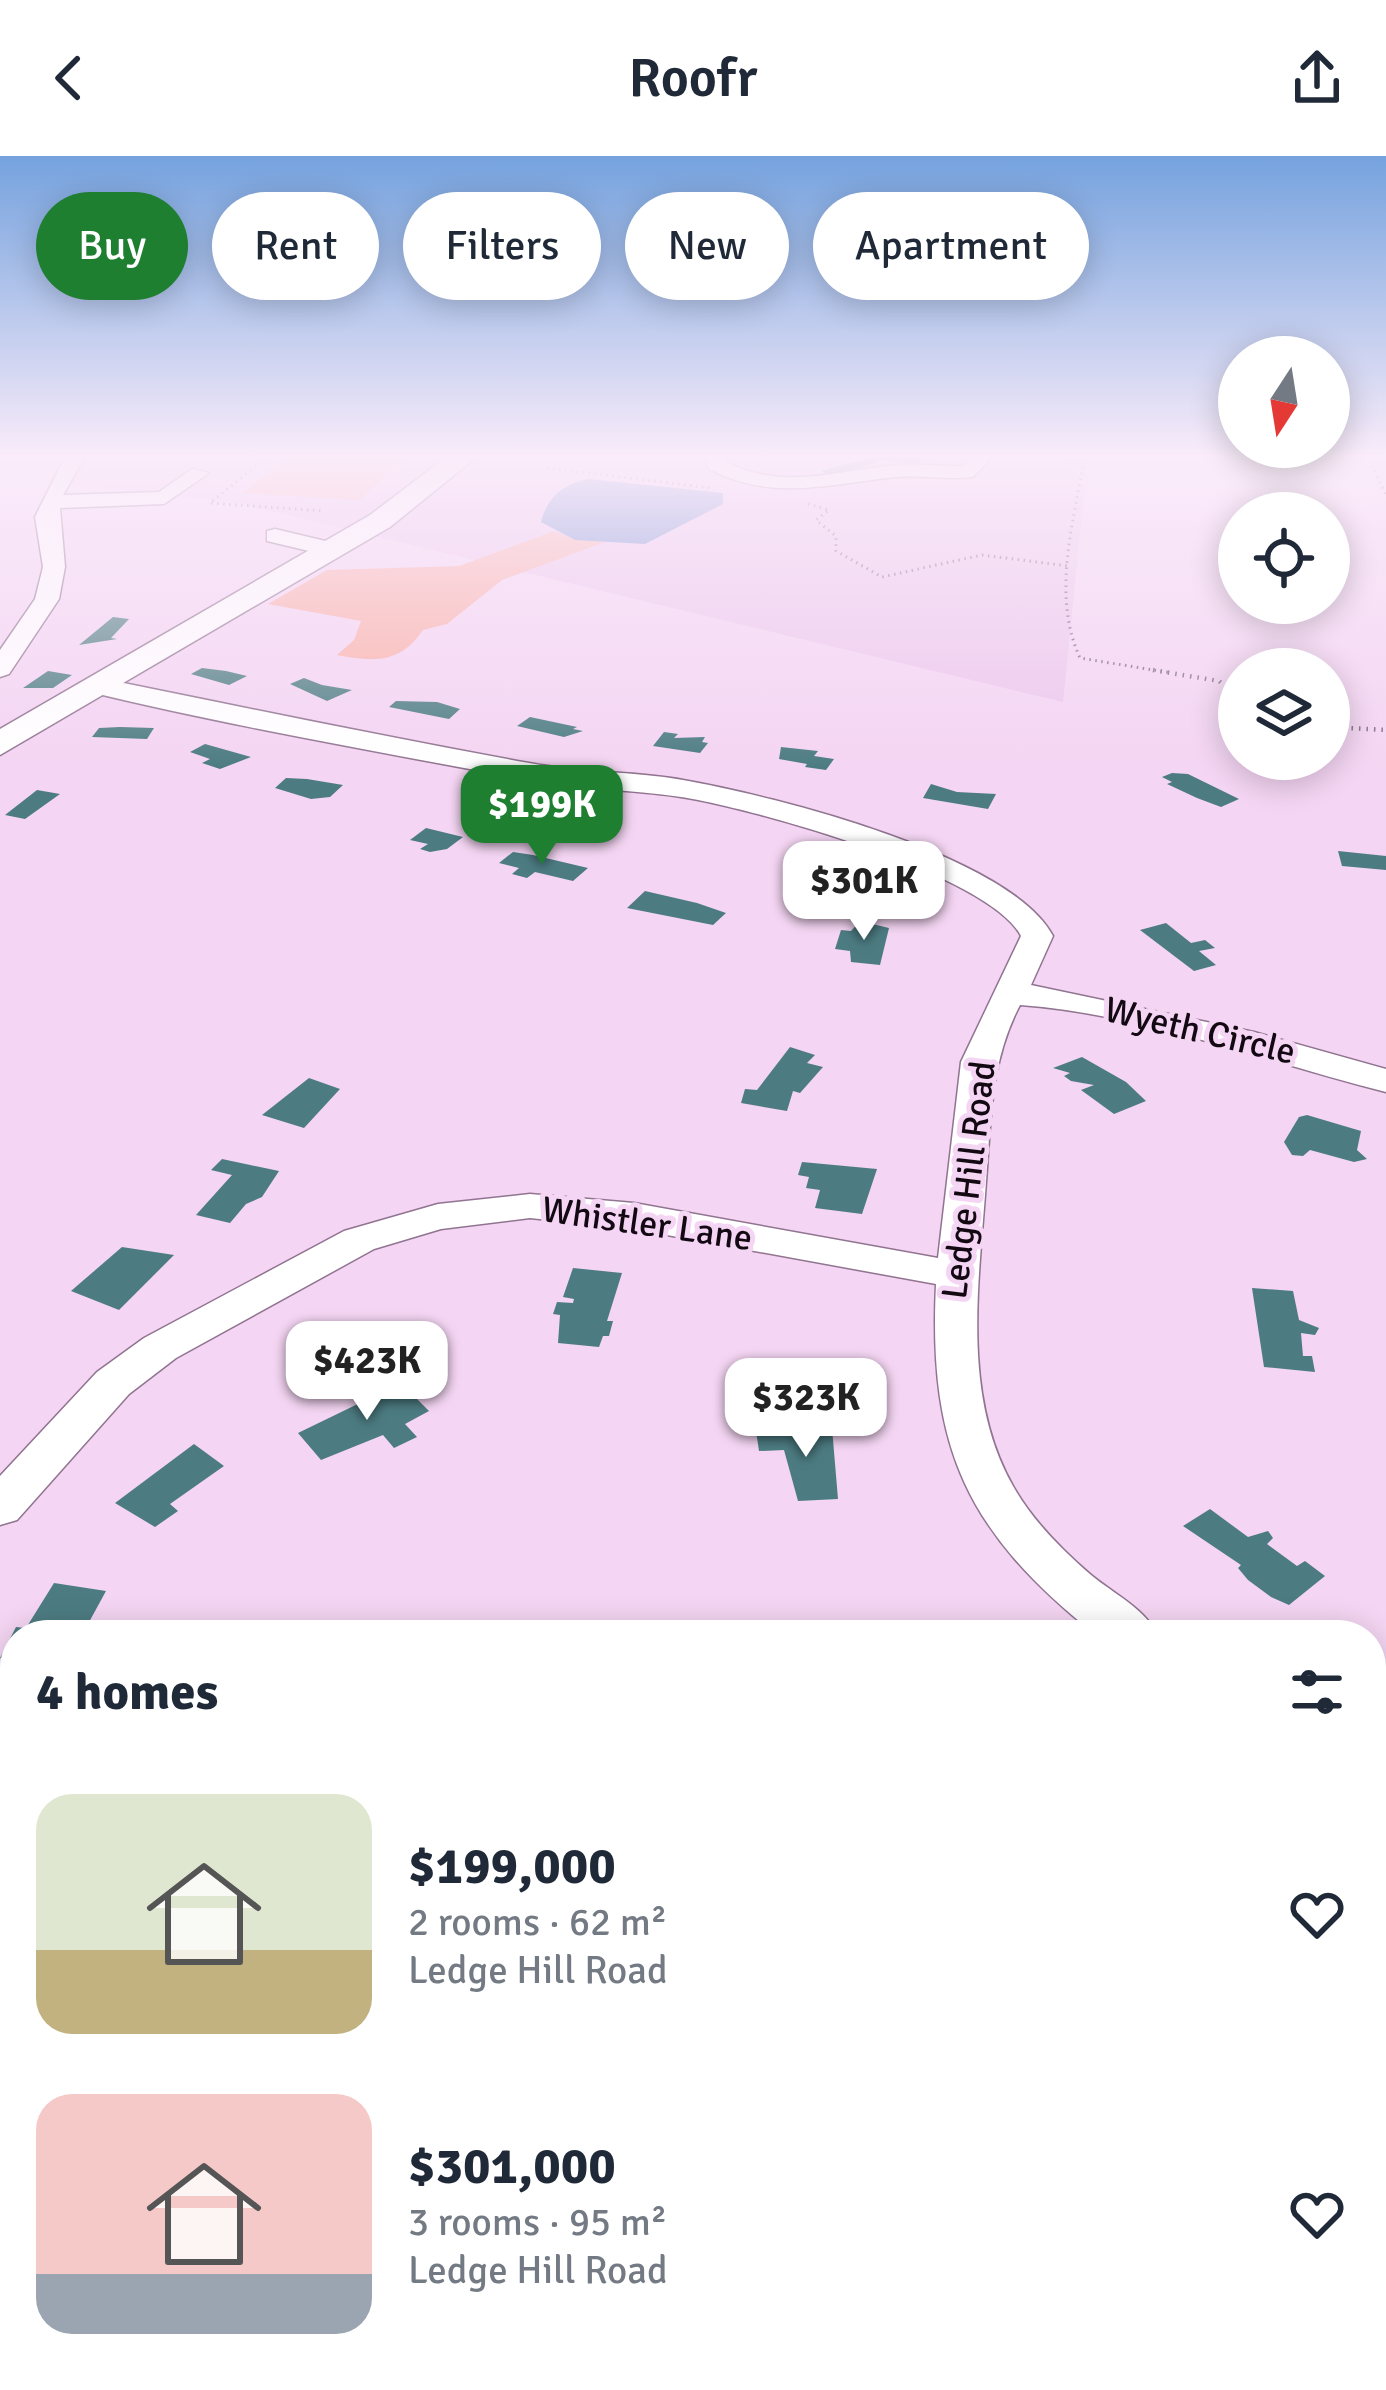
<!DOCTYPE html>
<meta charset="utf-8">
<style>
:root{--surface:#fff;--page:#f6f6f7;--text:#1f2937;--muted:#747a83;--accent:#1e7f31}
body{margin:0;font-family:Signika,sans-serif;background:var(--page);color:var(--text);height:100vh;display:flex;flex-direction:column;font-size:45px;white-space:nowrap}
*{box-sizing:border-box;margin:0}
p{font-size:39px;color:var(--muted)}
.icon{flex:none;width:66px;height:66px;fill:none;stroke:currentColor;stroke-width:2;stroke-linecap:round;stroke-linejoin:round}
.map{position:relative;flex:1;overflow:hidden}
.details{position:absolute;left:0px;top:1464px;width:1386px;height:771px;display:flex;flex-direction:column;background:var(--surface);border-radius:48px 48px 0 0;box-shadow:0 6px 30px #0003}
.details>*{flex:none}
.hud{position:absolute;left:36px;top:36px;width:1314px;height:108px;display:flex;gap:24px}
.needle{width:78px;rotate:192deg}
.tools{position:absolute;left:1218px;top:180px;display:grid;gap:24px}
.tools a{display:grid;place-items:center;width:132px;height:132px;border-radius:50%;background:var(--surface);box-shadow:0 6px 30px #0003;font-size:60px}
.price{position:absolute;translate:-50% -102px;padding:0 27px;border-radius:24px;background:#fff;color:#222;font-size:39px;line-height:78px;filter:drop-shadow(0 3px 6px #0008)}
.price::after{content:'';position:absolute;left:50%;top:72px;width:36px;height:27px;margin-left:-18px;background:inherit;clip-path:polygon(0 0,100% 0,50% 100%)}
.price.active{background:var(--accent);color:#fff}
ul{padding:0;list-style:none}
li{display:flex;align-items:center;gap:36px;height:300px;padding:0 36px}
li span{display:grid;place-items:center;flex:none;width:336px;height:240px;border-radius:36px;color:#555}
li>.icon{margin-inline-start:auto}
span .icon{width:144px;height:144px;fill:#fffc;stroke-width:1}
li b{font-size:51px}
h2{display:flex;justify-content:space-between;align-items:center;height:144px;padding:0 36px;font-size:51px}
.chip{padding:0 42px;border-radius:54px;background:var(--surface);box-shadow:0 6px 30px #0003;font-size:42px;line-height:108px}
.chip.active{background:var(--accent);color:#fff}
header{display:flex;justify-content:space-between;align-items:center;height:156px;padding:0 36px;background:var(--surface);font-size:54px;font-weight:600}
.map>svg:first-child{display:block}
</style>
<header><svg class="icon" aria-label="back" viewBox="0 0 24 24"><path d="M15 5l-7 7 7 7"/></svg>Roofr<svg class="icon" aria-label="share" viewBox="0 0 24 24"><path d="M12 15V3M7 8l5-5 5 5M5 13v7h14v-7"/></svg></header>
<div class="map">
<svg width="1386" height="2234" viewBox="0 0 1386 2234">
<rect width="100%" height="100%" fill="#f4d5f3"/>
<path fill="#ecc7ec" d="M 79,299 L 1088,299 L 1063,546 L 233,346 L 59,327 Z"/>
<path fill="#f9afa7" d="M 292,299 L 410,299 L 359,344 L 243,337 Z
M 554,375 L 575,384 L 605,386 L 502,424 L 447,468 L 423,474 C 400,508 374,506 337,499 L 354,484 L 361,465 L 268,448 L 327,414 L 459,410 Z"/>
<path fill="#6a88cf" d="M 589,323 L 723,337 L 723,348 L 645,388 L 575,384 L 541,366 C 547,341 564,327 589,323 Z"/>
<path fill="#4c7c82" d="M 879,299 L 922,303 L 919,308 L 884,304 L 832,321 L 821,315 Z
M 113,461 L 129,463 L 111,482 L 117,483 L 79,489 Z
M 202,512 L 226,515 L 247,520 L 229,529 L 191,518 Z
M 48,515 L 72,519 L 53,532 L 23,532 Z
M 304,522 L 322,529 L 352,534 L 327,545 L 290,528 Z
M 396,545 L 437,546 L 460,553 L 449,563 L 389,551 Z
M 530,561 L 577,571 L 573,573 L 583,575 L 564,581 L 517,570 Z
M 99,572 L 120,571 L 154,572 L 147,583 L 92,581 Z
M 664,576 L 678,578 L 674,582 L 705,581 L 702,586 L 708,587 L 700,597 L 653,590 Z
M 205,588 L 251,601 L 220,613 L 202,607 L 210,603 L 190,596 Z
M 781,591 L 818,595 L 814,600 L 834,603 L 826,614 L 805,611 L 807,608 L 779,603 Z
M 1172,617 L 1188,618 L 1239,643 L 1221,651 L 1197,642 L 1167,628 L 1172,626 L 1162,621 Z
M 286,622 L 307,623 L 343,629 L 330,641 L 311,643 L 275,632 Z
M 931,628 L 957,636 L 996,638 L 988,653 L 923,642 Z
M 37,634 L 60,638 L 25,663 L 5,659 Z
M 426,672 L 463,681 L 447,693 L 430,696 L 420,693 L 428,688 L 410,684 Z
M 1338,695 L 1386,700 L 1386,714 L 1342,710 Z
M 513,696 L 533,699 L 588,712 L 573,725 L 535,716 L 527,722 L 512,718 L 519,712 L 499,707 Z
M 645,735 L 697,747 L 726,757 L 713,769 L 627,752 Z
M 860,765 L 889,772 L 880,809 L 851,806 L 850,795 L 835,793 L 841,774 L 851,775 Z
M 1166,767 L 1191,787 L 1205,784 L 1215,792 L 1199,795 L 1216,809 L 1194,815 L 1140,774 Z
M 790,891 L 815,899 L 807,907 L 823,911 L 800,937 L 793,935 L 787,955 L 741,947 L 745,933 L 757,934 Z
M 1082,901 L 1126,926 L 1146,945 L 1114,958 L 1081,934 L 1094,929 L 1071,925 L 1064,920 L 1070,917 L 1053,912 Z
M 309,922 L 340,933 L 304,972 L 262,959 Z
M 1307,959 L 1361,975 L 1357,994 L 1367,1003 L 1354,1006 L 1310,994 L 1303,1000 L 1292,999 L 1284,986 L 1299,961 Z
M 222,1003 L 279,1015 L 262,1041 L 246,1048 L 230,1067 L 196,1059 L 232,1019 L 211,1014 Z
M 802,1006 L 877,1013 L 862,1058 L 815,1052 L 820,1034 L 806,1032 L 809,1021 L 798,1019 Z
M 122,1091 L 174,1099 L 119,1154 L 71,1135 Z
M 573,1112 L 622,1117 L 607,1165 L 613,1165 L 609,1180 L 603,1180 L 599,1191 L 558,1187 L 560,1159 L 553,1158 L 557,1146 L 573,1147 L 574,1143 L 563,1141 Z
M 1252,1132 L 1293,1135 L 1299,1164 L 1319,1172 L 1315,1179 L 1301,1177 L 1303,1200 L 1312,1200 L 1315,1216 L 1264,1211 Z
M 401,1227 L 429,1255 L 405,1268 L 417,1281 L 394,1292 L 383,1279 L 321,1304 L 298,1277 Z
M 832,1272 L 838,1343 L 798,1345 L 784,1294 L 759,1295 L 756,1275 Z
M 194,1288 L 224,1310 L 170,1348 L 178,1355 L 155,1371 L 115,1347 Z
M 1210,1353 L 1248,1381 L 1268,1375 L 1273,1382 L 1267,1388 L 1297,1410 L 1305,1405 L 1325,1420 L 1289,1449 L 1271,1441 L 1248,1424 L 1238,1412 L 1241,1409 L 1183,1370 Z
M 54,1427 L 106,1435 L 88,1468 L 90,1479 L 15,1479 L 15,1505 L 0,1502 L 16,1471 L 26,1472 Z
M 5,1607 L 15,1619 L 15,1722 L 0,1704 L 0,1610 Z"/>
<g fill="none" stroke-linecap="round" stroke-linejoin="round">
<g stroke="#907490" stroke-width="3">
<path id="minor" d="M 66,299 L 86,299 L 63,339 L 159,336 L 192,313 L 209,317 L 164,348 L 60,352 L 65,411 L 59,443 L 9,518 L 0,521 L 0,494 L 35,443 L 43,411 L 35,361 Z
M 705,299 L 725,299 L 726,306 C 782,335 837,315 896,309 C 919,307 941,311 964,310 L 974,299 L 994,299 L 973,321 C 947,324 922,319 896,321 C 829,328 772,346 709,313 Z
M 275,373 L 338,388 L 341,393 L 330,400 L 267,385 L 267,375 Z
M 99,522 C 242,551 385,581 529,607 C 580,617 633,615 683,624 C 774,640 1010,699 1053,780 L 1031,829 L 1254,876 L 1386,913 L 1386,936 C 1266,906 1144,858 1020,849 C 990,906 991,964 986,1026 C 979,1126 961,1239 1013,1330 C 1032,1364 1062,1394 1091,1419 C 1114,1438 1144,1452 1158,1479 L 1096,1479 C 967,1376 928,1293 936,1128 L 634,1073 L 530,1062 L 441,1073 L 374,1093 L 176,1202 L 129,1238 L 17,1364 L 0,1369 L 0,1320 L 97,1216 L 144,1182 L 344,1075 L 438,1048 L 530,1038 L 634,1047 L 938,1102 L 961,906 L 1021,780 C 989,718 752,652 681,641 C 630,633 578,634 527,624 C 382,596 234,571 90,536 L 90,524 Z
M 1371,1566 L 1386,1570 L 1386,1616 L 1371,1612 Z"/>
</g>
<g stroke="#907490" stroke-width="3">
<path id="major" d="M 449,299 L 479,299 L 390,371 L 0,599 L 0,573 L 370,359 Z"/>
</g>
<path stroke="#7e6a7e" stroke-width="3" stroke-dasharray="1.5 4.5" stroke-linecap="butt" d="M 270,299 L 210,347 L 324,355
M 1055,299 L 1083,311
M 1085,299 C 1074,364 1051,439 1080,502 L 1172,517
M 1366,299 L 1386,338
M 547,312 L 711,332
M 808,348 L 829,354 L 816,364 L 836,380 L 836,395 L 882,421 L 982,399 L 1068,410"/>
<path stroke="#7e6a7e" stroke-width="4.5" stroke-dasharray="1.5 6" stroke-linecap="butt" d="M 1153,514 L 1219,525 L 1239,542
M 1329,571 L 1386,574"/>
<use href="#minor" fill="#fff" fill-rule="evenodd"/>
<use href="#major" fill="#fff" fill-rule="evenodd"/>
</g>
<linearGradient id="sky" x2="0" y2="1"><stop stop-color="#75a2de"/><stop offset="0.49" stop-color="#faecfa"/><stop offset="1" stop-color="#faecfa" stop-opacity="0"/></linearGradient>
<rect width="1386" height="612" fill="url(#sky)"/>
<g text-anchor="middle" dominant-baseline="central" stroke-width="10" stroke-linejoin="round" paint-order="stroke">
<g font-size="36" fill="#130913" stroke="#f4d5f3">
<text transform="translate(1200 875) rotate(13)">Wyeth Circle</text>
<text transform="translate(969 1024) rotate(-83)">Ledge Hill Road</text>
<text transform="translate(647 1068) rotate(8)">Whistler Lane</text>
</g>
</g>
</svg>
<div class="tools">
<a><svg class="needle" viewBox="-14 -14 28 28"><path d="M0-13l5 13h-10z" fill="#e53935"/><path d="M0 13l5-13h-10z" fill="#747a83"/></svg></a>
<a><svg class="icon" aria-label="locate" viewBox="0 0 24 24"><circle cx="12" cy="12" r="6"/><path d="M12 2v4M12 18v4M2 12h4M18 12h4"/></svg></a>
<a><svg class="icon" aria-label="layers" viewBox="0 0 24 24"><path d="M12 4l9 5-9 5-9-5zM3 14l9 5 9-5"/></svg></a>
</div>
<b class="price active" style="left:542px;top:711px">$199K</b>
<b class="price" style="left:864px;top:787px">$301K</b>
<b class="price" style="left:367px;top:1267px">$423K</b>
<b class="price" style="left:806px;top:1304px">$323K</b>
<div class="hud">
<a class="chip active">Buy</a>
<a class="chip">Rent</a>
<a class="chip">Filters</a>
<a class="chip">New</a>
<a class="chip">Apartment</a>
</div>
<section class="details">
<h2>4 homes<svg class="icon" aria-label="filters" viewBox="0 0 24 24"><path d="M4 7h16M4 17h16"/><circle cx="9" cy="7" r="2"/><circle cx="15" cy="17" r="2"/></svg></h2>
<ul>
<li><span style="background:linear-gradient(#dfe7d0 65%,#c2b280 0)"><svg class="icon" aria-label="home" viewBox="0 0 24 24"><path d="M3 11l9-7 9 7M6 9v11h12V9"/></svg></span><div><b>$199,000</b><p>2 rooms · 62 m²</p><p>Ledge Hill Road</p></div><svg class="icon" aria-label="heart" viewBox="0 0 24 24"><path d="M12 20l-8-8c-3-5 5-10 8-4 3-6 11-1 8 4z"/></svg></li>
<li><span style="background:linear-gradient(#f6c9c9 75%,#9aa5b1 0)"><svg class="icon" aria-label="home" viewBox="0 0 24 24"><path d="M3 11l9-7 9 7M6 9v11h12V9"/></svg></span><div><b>$301,000</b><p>3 rooms · 95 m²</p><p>Ledge Hill Road</p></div><svg class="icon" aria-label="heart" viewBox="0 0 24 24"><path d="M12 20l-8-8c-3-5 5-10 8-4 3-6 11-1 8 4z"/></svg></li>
</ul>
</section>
</div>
